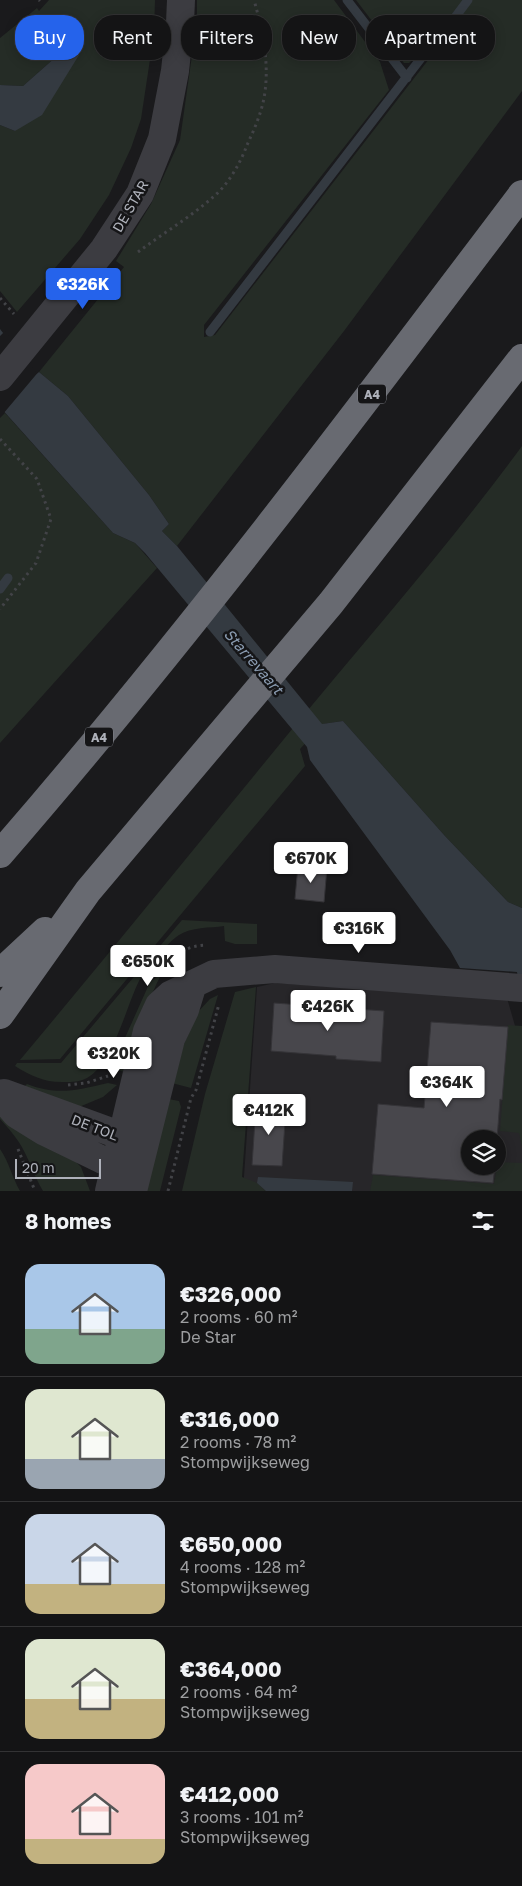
<!DOCTYPE html>
<meta charset="utf-8">
<style>
:root{--surface:#141415;--page:#1d1d1e;--text:#f1f3f6;--muted:#9d9ea0;--line:#333334;--accent:#2563eb}
body{margin:0;font-family:"Golos Text",sans-serif;background:var(--page);color:var(--text);height:100vh;display:flex;flex-direction:column;font-size:19px;white-space:nowrap}
*{box-sizing:border-box;margin:0}
p{font-size:16px;color:var(--muted)}
.icon{flex:none;width:28px;height:28px;fill:none;stroke:currentColor;stroke-width:2;stroke-linecap:round;stroke-linejoin:round}
.map{position:relative;height:1191px;overflow:hidden}
.details{display:flex;flex-direction:column;background:var(--surface);flex:1}
.details>*{flex:none}
.top-card{position:absolute;left:15px;top:15px;width:492px;height:45px;display:flex;gap:10px}
.controls{position:absolute;left:461px;top:1130px;display:grid;gap:10px}
.controls a{display:grid;place-items:center;width:45px;height:45px;border-radius:50%;background:var(--surface);box-shadow:0 2px 12px #0003,0 0 0 1px var(--line);font-size:25px}
.scale{position:absolute;left:15px;bottom:12px;width:86px;box-sizing:border-box;padding-left:5px;border:2px solid #aeb1ba;border-top:0;font-size:14px;line-height:18px;white-space:nowrap;color:#aeb1ba;-webkit-text-stroke:4px #151517;paint-order:stroke}
.price{position:absolute;translate:-50% -42px;padding:0 11px;border-radius:5px;background:#fff;color:#222;font-size:16px;line-height:32px;filter:drop-shadow(0 1px 2px #0008)}
.price::after{content:'';position:absolute;left:50%;top:30px;width:15px;height:11px;margin-left:-8px;background:inherit;clip-path:polygon(0 0,100% 0,50% 100%)}
.price.current{background:var(--accent);color:#fff}
ul{padding:0;list-style:none}
li{display:flex;align-items:center;gap:15px;height:125px;padding:0 25px}
li+li{border-top:1px solid var(--line)}
li span{display:grid;place-items:center;flex:none;width:140px;height:100px;border-radius:15px;color:#555}
li>.icon{margin-inline-start:auto}
span .icon{width:60px;height:60px;fill:#fffc;stroke-width:1}
li b{font-size:21px}
h2{display:flex;justify-content:space-between;align-items:center;height:60px;padding:0 25px;font-size:21px}
.pill{padding:0 18px;border-radius:20px;background:var(--surface);box-shadow:0 2px 12px #0003,0 0 0 1px var(--line);font-size:18px;line-height:45px}
.pill.current{background:var(--accent);color:#fff}
.map>svg:first-child{display:block}
</style>
<div class="map">
<svg width="522" height="1191" viewBox="0 0 522 1191">
<rect width="100%" height="100%" fill="#1a1a1c"/>
<path fill="#272629" fill-rule="evenodd" d="M 275,983 L 507,998 L 522,1050 L 522,1191 L 243,1191 L 257,987 ZM 470,1139 L 498,1139 L 498,1166 L 470,1166 Z"/>
<path fill="#252c26" d="M 49,0 L 155,0 L 154,33 L 141,119 L 131,148 L 109,195 L 80,239 L 17,312 L 0,291 L 0,125 L 15,131 L 66,48 L 23,86 L 0,85 L 0,38 L 37,8 L 39,11 Z
M 197,0 L 334,0 L 380,62 L 389,90 L 204,325 L 204,337 L 215,335 L 429,59 L 421,52 L 409,63 L 404,63 L 356,0 L 522,0 L 522,91 L 344,331 L 177,546 L 162,531 L 169,524 L 149,495 L 68,396 L 39,372 L 124,267 L 116,261 L 151,204 L 180,140 L 197,20 Z
M 5,413 L 113,533 L 135,543 L 157,568 L 0,743 L 0,418 Z
M 522,446 L 522,908 L 508,902 L 445,836 L 343,721 L 323,724 L 300,749 L 305,766 L 60,1059 L 20,1060 C 112,950 202,839 293,728 C 370,635 450,544 522,446 Z
M 182,920 L 257,924 L 257,944 L 235,944 L 225,941 L 224,926 C 210,928 191,927 179,935 C 169,941 144,971 139,981 C 126,1007 113,1064 87,1078 C 80,1082 72,1082 65,1082 C 46,1083 31,1076 15,1066 L 17,1063 L 61,1063 Z
M 162,973 C 145,1005 136,1038 127,1073 L 115,1069 L 120,1049 L 150,982 Z
M 256,987 L 242,1177 L 257,1183 L 266,1191 L 182,1191 L 205,1094 L 235,992 Z
M 218,995 L 191,1088 L 168,1082 L 197,1013 L 210,999 Z
M 508,1025 L 522,1026 L 522,1146 L 519,1133 L 500,1131 Z
M 108,1083 L 117,1085 L 103,1097 L 79,1107 L 22,1089 L 27,1084 C 58,1096 77,1090 108,1083 Z
M 163,1098 L 179,1101 L 181,1107 L 160,1191 L 141,1191 Z
M 0,1112 L 70,1156 L 81,1167 L 90,1191 L 43,1191 C 35,1178 31,1164 24,1151 C 18,1139 9,1129 0,1119 Z
M 0,1149 C 9,1162 12,1177 20,1191 L 0,1191 Z
M 498,1162 L 522,1163 L 522,1191 L 370,1191 L 373,1175 L 494,1184 Z"/>
<path fill="#343a41" d="M 66,48 L 79,55 L 42,115 L 15,131 L 0,125 L 0,85 L 23,86 Z
M 0,329 L 35,375 L 39,372 L 68,396 L 149,495 L 169,524 L 162,531 L 177,546 L 322,724 L 343,721 L 445,836 L 508,902 L 522,908 L 522,1000 L 517,972 L 460,968 L 450,950 L 310,760 L 307,747 L 145,553 L 135,543 L 113,533 L 0,407 Z
M 258,1177 L 353,1182 L 352,1191 L 266,1191 L 257,1183 Z"/>
<path fill="#1a1a1c" d="M 5,331 L 36,372 L 40,370 L 3,414 L 0,411 L 0,336 Z"/>
<g fill="none" stroke-linecap="round" stroke-linejoin="round">
<path stroke="#343a41" stroke-width="9" d="M 347,0 L 407,78
M 447,28 L 468,0
M 210,332 L 422,57
M 0,589 L 8,578"/>
</g>
<path fill="#48474c" stroke="#353438" d="M 298,866 L 327,867 L 324,902 L 295,899 Z
M 274,1003 L 384,1011 L 381,1062 L 336,1059 L 336,1056 L 271,1051 Z
M 431,1022 L 508,1027 L 502,1100 L 500,1099 L 497,1139 L 470,1139 L 470,1166 L 495,1166 L 493,1183 L 372,1174 L 378,1104 L 424,1108 Z
M 256,1105 L 286,1107 L 282,1166 L 252,1165 Z"/>
<g fill="none" stroke-linecap="round" stroke-linejoin="round">
<path stroke="#424347" stroke-width="3" stroke-dasharray="2.5 4" stroke-linecap="butt" d="M 39,0 L 40,1
M 138,252 C 162,234 189,218 212,198 C 228,185 240,164 247,145 C 254,130 261,114 264,98 C 270,65 263,32 254,0
M 0,298 L 14,314
M 0,439 L 37,479 L 51,519 L 36,563 L 0,609
M 155,969 C 169,957 187,945 207,945
M 68,1085 L 86,1083 L 108,1076
M 18,1149 L 35,1191
M 168,1191 L 191,1098 L 196,1090 L 219,1004"/>
<path stroke="#3c3c41" stroke-width="28" d="M 0,377 L 104,249 L 140,194 L 162,139 L 175,71 L 180,23 L 181,0"/>
<path stroke="#3c3c41" stroke-width="28" d="M 4,1093 L 122,1136 L 134,1151
M 0,1095 L 16,1114 L 45,1132 L 115,1166 L 132,1162
M 109,1191 L 147,1031 L 159,1005 L 170,995 L 214,974 L 275,969 L 522,988
M 133,1191 L 171,1039 L 185,1010 L 193,984"/>
<path stroke="#686a71" stroke-width="28" d="M 0,854 C 184,642 353,418 522,194
M 0,973 L 45,931
M 0,1015 L 88,891 L 331,603 L 522,358"/>
</g>
<g text-anchor="middle" dominant-baseline="central" stroke-width="5" stroke-linejoin="round" paint-order="stroke">
<g fill="#151517" stroke="#808289" stroke-width="1">
<rect x="358" y="384.5" width="28" height="19" rx="4"/>
<rect x="85" y="727.5" width="28" height="19" rx="4"/>
</g>
<g font-size="12" font-weight="bold" fill="#aeb1ba">
<text x="372" y="394">A4</text>
<text x="99" y="737">A4</text>
</g>
<g font-size="14" fill="#aeb1ba" stroke="#151517">
<text transform="translate(130 206) rotate(-60)">DE STAR</text>
<text transform="translate(95 1127) rotate(21)">DE TOL</text>
</g>
<g font-size="15" font-style="italic" fill="#8a9bb0" stroke="#151517">
<text transform="translate(254 661) rotate(49)">Starrevaart</text>
</g>
</g>
</svg>
<div class="controls">
<a><svg class="icon" aria-label="layers" viewBox="0 0 24 24"><path d="M12 4l9 5-9 5-9-5zM3 14l9 5 9-5"/></svg></a>
</div>
<div class="scale">20 m</div>
<b class="price current" style="left:83px;top:310px">€326K</b>
<b class="price" style="left:311px;top:884px">€670K</b>
<b class="price" style="left:359px;top:954px">€316K</b>
<b class="price" style="left:148px;top:987px">€650K</b>
<b class="price" style="left:328px;top:1032px">€426K</b>
<b class="price" style="left:114px;top:1079px">€320K</b>
<b class="price" style="left:447px;top:1108px">€364K</b>
<b class="price" style="left:269px;top:1136px">€412K</b>
<div class="top-card">
<a class="pill current">Buy</a>
<a class="pill">Rent</a>
<a class="pill">Filters</a>
<a class="pill">New</a>
<a class="pill">Apartment</a>
</div>
</div>
<section class="details">
<h2>8 homes<svg class="icon" aria-label="filters" viewBox="0 0 24 24"><path d="M4 7h16M4 17h16"/><circle cx="9" cy="7" r="2"/><circle cx="15" cy="17" r="2"/></svg></h2>
<ul>
<li><span style="background:linear-gradient(#a9c7e8 65%,#7fa58c 0)"><svg class="icon" aria-label="home" viewBox="0 0 24 24"><path d="M3 11l9-7 9 7M6 9v11h12V9"/></svg></span><div><b>€326,000</b><p>2 rooms · 60 m²</p><p>De Star</p></div></li>
<li><span style="background:linear-gradient(#dfe7d0 70%,#9aa5b1 0)"><svg class="icon" aria-label="home" viewBox="0 0 24 24"><path d="M3 11l9-7 9 7M6 9v11h12V9"/></svg></span><div><b>€316,000</b><p>2 rooms · 78 m²</p><p>Stompwijkseweg</p></div></li>
<li><span style="background:linear-gradient(#c9d6e8 70%,#c2b280 0)"><svg class="icon" aria-label="home" viewBox="0 0 24 24"><path d="M3 11l9-7 9 7M6 9v11h12V9"/></svg></span><div><b>€650,000</b><p>4 rooms · 128 m²</p><p>Stompwijkseweg</p></div></li>
<li><span style="background:linear-gradient(#dfe7d0 60%,#c2b280 0)"><svg class="icon" aria-label="home" viewBox="0 0 24 24"><path d="M3 11l9-7 9 7M6 9v11h12V9"/></svg></span><div><b>€364,000</b><p>2 rooms · 64 m²</p><p>Stompwijkseweg</p></div></li>
<li><span style="background:linear-gradient(#f6c9c9 75%,#c2b280 0)"><svg class="icon" aria-label="home" viewBox="0 0 24 24"><path d="M3 11l9-7 9 7M6 9v11h12V9"/></svg></span><div><b>€412,000</b><p>3 rooms · 101 m²</p><p>Stompwijkseweg</p></div></li>
</ul>
</section>
